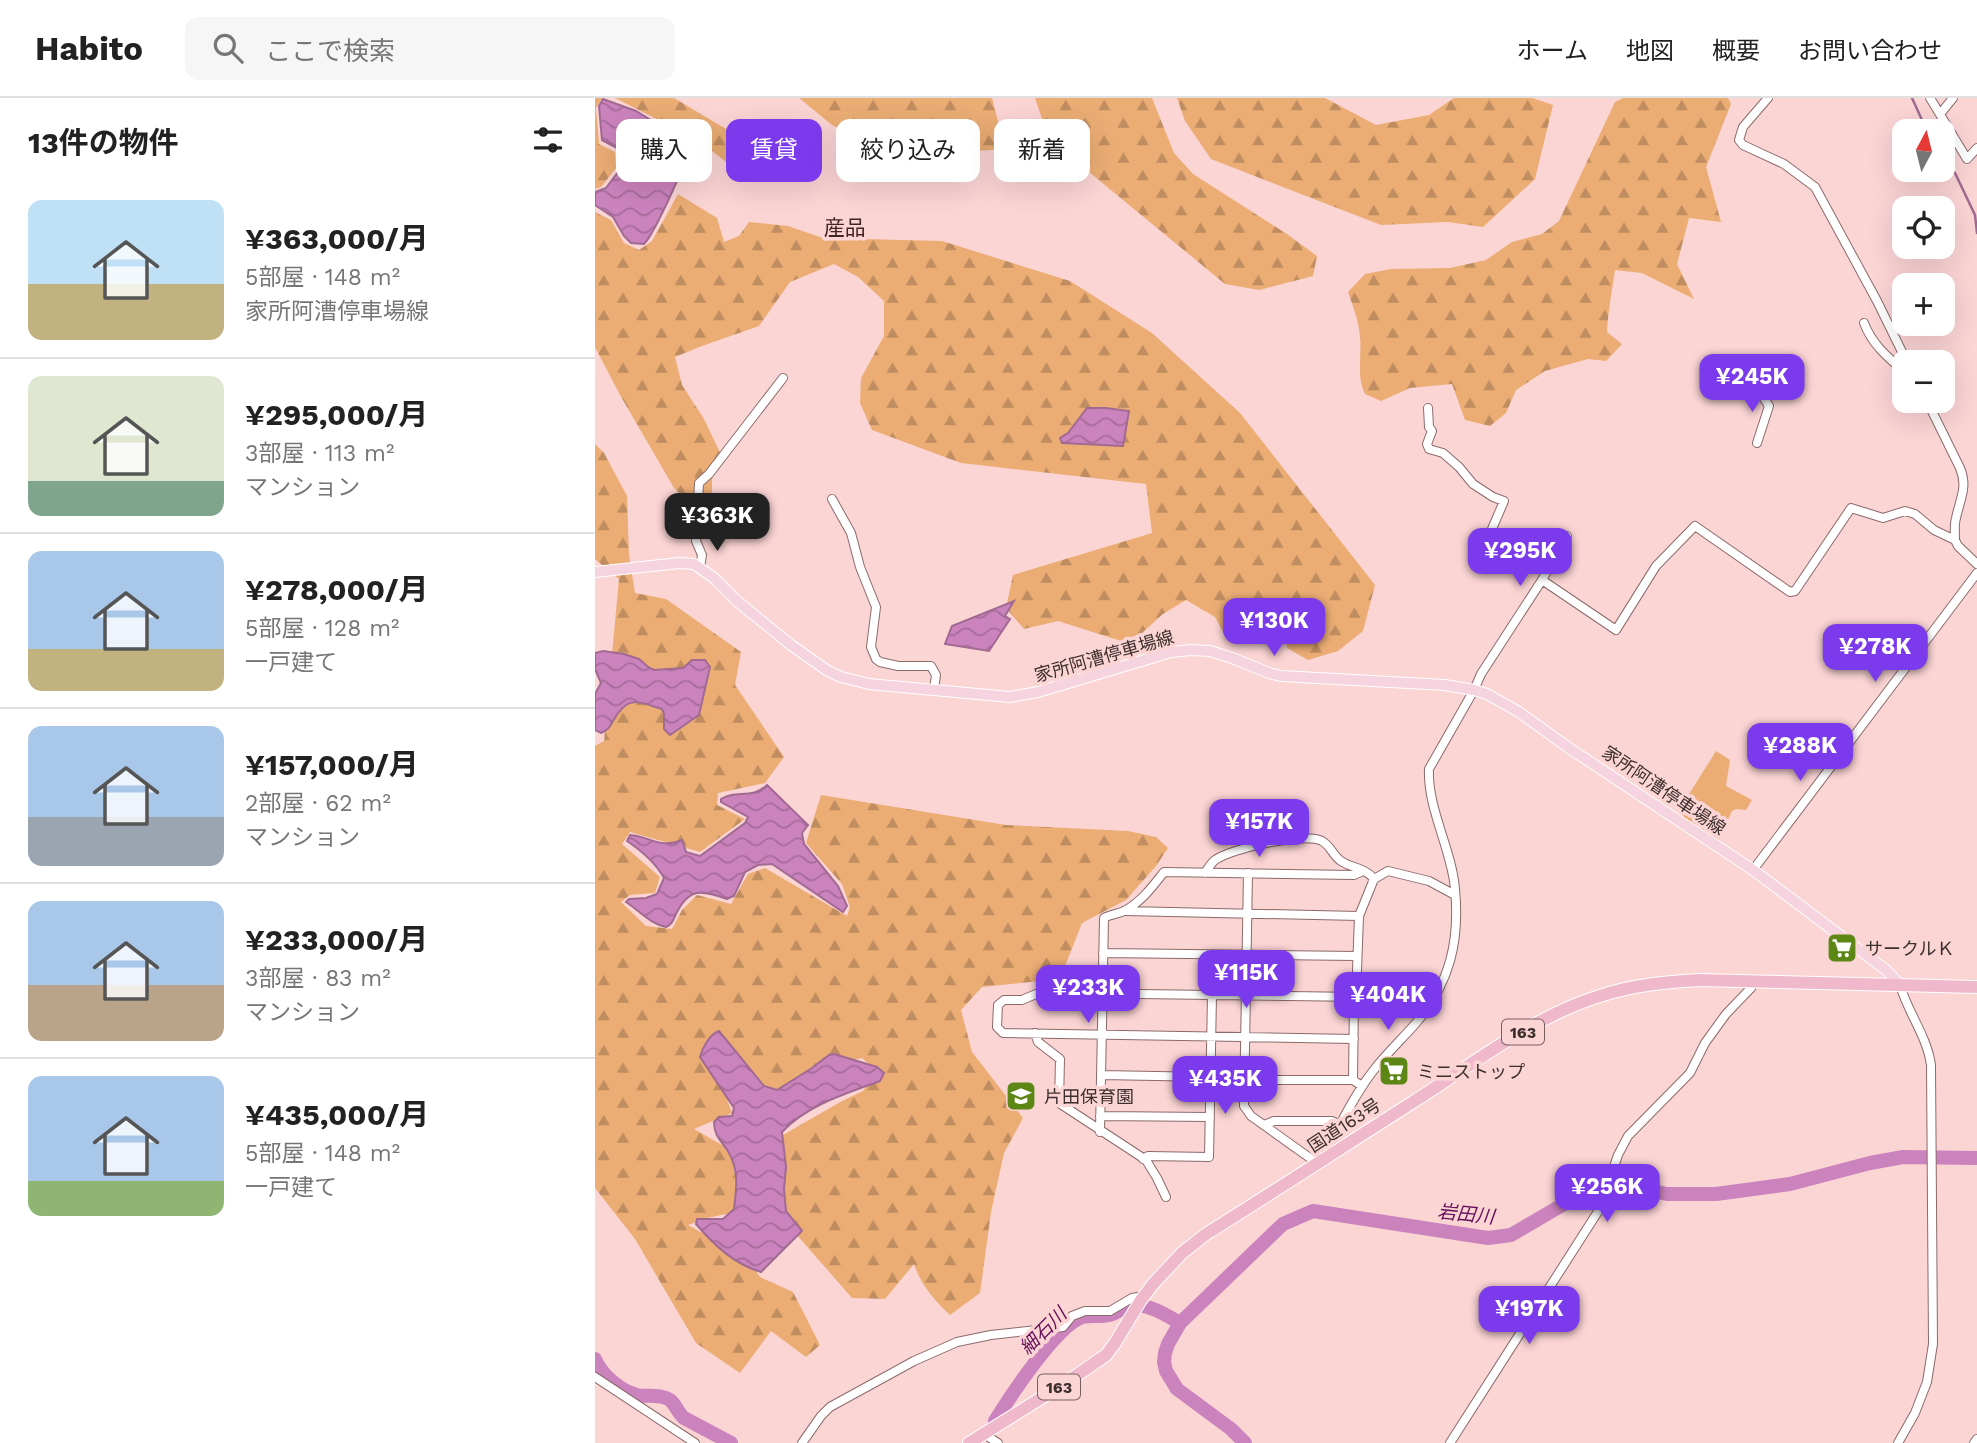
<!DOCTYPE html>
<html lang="ja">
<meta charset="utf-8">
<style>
:root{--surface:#fff;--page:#f6f6f6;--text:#222;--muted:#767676;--line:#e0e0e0;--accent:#7c3aed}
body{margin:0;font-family:"Work Sans","Noto Sans JP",sans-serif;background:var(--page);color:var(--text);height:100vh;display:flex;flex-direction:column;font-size:26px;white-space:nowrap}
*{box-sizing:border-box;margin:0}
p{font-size:23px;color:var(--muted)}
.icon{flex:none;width:38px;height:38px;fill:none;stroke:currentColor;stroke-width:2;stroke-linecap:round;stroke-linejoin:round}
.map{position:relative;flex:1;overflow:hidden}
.side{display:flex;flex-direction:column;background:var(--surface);width:595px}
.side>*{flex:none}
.banner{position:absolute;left:21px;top:21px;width:665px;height:63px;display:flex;gap:14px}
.needle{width:46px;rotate:7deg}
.tools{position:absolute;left:1297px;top:21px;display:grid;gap:14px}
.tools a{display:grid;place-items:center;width:63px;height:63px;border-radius:14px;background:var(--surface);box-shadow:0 7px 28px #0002;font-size:35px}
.price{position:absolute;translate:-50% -60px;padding:0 16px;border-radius:14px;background:var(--accent);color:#fff;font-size:23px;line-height:46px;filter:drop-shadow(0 2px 4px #0008)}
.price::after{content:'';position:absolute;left:50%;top:42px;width:21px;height:16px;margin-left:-10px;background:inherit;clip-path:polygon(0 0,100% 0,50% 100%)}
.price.on{background:#222;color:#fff}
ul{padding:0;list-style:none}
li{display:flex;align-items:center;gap:21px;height:175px;padding:0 28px}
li+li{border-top:2px solid var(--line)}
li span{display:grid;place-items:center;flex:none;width:196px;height:140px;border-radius:14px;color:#555}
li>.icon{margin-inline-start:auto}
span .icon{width:84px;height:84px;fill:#fffc;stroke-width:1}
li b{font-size:30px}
h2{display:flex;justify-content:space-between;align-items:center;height:84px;padding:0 28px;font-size:30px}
.tag{padding:0 24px;border-radius:14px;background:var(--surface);box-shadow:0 7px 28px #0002;font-size:24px;line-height:63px}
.tag.on{background:var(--accent);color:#fff}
header{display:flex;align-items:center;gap:42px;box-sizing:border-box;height:98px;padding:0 35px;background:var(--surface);border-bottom:2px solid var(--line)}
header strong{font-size:33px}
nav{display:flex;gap:38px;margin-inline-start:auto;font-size:24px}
.search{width:490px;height:63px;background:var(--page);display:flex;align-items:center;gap:18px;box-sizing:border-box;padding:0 24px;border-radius:14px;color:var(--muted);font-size:26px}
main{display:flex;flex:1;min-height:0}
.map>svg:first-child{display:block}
</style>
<header>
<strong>Habito</strong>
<div class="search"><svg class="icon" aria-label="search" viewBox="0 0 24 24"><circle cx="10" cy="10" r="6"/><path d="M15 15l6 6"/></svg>ここで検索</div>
<nav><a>ホーム</a><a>地図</a><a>概要</a><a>お問い合わせ</a></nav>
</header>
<main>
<section class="side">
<h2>13件の物件<svg class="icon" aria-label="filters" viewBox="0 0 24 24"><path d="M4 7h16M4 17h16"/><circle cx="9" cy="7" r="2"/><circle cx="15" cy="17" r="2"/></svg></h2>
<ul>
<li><span style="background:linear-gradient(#bfe0f5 60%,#c2b280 0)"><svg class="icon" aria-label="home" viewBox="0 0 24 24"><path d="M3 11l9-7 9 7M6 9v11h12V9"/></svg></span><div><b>¥363,000/月</b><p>5部屋 · 148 m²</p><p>家所阿漕停車場線</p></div></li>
<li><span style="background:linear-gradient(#dfe7d0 75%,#7fa58c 0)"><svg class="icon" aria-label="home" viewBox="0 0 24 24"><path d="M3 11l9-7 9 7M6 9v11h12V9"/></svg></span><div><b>¥295,000/月</b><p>3部屋 · 113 m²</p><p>マンション</p></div></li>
<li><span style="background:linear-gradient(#a9c7e8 70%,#c2b280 0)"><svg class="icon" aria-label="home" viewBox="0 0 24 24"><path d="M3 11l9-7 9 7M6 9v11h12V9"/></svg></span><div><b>¥278,000/月</b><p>5部屋 · 128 m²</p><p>一戸建て</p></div></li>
<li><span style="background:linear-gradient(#a9c7e8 65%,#9aa5b1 0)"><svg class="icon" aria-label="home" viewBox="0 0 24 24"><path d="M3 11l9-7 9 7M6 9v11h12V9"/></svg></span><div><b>¥157,000/月</b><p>2部屋 · 62 m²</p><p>マンション</p></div></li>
<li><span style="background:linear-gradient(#a9c7e8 60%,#b9a48a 0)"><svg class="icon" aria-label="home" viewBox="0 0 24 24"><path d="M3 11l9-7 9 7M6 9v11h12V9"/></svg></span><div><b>¥233,000/月</b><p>3部屋 · 83 m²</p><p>マンション</p></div></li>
<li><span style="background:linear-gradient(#a9c7e8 75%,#8fb573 0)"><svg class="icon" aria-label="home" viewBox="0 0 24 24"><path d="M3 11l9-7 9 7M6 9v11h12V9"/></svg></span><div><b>¥435,000/月</b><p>5部屋 · 148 m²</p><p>一戸建て</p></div></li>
</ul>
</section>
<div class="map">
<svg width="1382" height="1345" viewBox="0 0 1382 1345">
<defs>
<pattern id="forest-firs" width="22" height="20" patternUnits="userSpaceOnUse" patternTransform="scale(1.75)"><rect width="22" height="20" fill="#ebad74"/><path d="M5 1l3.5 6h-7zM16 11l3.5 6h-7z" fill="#c08d60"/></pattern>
<pattern id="water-waves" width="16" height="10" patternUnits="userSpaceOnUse" patternTransform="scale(1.75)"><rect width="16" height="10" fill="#cb83bd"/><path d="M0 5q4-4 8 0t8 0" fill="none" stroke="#a66c9a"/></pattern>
</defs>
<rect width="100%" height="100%" fill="#fbd4d4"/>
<path fill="url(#forest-firs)" d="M 0,0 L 7,0 L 1,10 L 4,46 L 20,54 L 21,70 L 6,89 L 0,91 Z
M 20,0 L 79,0 L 163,50 L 168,69 L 136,68 L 103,42 Z
M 204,0 L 397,0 L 410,51 L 370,54 L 293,55 L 237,27 Z
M 440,0 L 557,0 L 579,55 L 598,76 L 692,136 L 722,158 L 718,178 L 664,192 L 630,186 L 454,41 Z
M 582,0 L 730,0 L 781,27 L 834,17 L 859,0 L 937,0 L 958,7 L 940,81 L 888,129 L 853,124 L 786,127 L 616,61 L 590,23 Z
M 1028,0 L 1133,0 L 1136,6 L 1111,69 L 1126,124 L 1094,120 L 1082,166 L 1099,201 L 1047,175 L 1020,172 C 1017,193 1013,213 1012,234 L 1027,246 L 1011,263 L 993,261 L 950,273 L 921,292 L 911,315 L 895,328 L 870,322 L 857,286 L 815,290 L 786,303 L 770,296 C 761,277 767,259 765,239 C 764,224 758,208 753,194 L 770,176 L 796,171 L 855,170 L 891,162 L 917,144 L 947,136 L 964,123 L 1020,4 Z
M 83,96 L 122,120 L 129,144 L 144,138 L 154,124 L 193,128 L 228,140 L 347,143 L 475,183 L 557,235 L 645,315 L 780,487 L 768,533 L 743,553 L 713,562 L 692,550 L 692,525 L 668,521 L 662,544 L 634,544 L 620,519 L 591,502 L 568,516 L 547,535 L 526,543 L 463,523 L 429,531 L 411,510 L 418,477 L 557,435 L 551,386 L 366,365 L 277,332 L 265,305 L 266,280 L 289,238 L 289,203 L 263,179 L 239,166 L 195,184 L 164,228 L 107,248 L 80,259 L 87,287 L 109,321 L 128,361 L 117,381 L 117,397 L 105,416 L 79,390 L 25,297 L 0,249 L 0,114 L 16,122 L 29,145 L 44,152 L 57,143 Z
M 0,346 L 9,355 L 32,398 L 34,457 L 40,495 L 71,501 L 146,554 L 140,587 L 189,659 L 170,685 L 123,695 L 122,707 L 150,721 L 105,754 L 35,734 L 27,746 L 65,779 L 60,795 L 35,797 L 26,804 L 51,828 L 77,831 L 87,812 L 102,797 L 136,806 L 153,776 L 170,770 L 252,818 L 255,809 L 247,786 L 211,745 L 226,697 L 411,727 L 533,733 L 561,739 L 573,750 L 561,768 L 531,802 L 487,825 L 465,881 L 387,889 L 366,912 L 377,954 L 428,1020 L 409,1055 L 396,1114 L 385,1195 L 355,1217 C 339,1202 326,1187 319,1166 L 290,1201 L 257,1200 L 187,1120 L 180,1072 L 188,1037 L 247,1003 L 268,993 L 275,983 L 277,969 L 267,960 L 228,970 L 177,1002 L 112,947 L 137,1015 L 99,1031 L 136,1052 L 142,1090 L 141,1114 L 112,1120 L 93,1127 L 152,1160 L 165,1179 L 198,1194 L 225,1247 L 211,1259 L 176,1233 L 145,1275 L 101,1245 L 40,1141 L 0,1090 L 0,648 L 9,643 L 24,481 L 0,461 Z"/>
<path fill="#ebad74" d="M 1121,653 L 1135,662 L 1131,688 L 1157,702 L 1151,712 L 1141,711 L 1137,713 L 1122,744 L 1082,717 L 1086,709 Z"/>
<path fill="url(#water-waves)" stroke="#a16a92" stroke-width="2" d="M 8,1 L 41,13 L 67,29 L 99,38 C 96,55 60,135 49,146 L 36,145 L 29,138 L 18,119 L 0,107 L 0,94 L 11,90 L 26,70 L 24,51 L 7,42 L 4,8 Z
M 492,310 L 511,310 L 534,313 L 528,348 L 467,345 L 465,340 L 473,335 Z
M 419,503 L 410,518 L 415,521 L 394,553 L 350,546 L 357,528 Z
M 8,553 L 29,556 L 44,561 L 53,569 L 59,572 L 88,570 L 97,562 L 110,562 L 115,569 L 104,617 L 75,637 L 69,631 L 69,616 L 67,611 C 41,603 33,597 18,623 C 14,630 13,632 6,635 L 0,632 L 0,596 L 6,585 L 0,571 L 0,555 Z
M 172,687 L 213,727 L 207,735 L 209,746 L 243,788 L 252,808 L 248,814 L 177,766 L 163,767 L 150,774 L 139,798 L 132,801 C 107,792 94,789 81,816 C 78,823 77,826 71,829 C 54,825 46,814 31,804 L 34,801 L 51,800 L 62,796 L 69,780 C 60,764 47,753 32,743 L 35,737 C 57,739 64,751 87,742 L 91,754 L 105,758 L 150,725 L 153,719 L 126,704 L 126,701 C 141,691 157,702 172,687 Z
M 124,933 L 169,988 L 182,992 L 217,970 L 234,957 L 239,956 L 282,969 L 289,975 L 285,983 C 252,995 212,1007 187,1034 L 191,1069 L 189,1091 L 191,1113 L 207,1133 L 166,1174 C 139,1166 119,1147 101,1126 L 102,1121 L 128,1121 L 139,1111 C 141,1094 144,1076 136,1059 C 130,1045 119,1041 119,1024 L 124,1019 L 137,1018 L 139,1010 L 105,959 C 107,950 115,936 124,933 Z"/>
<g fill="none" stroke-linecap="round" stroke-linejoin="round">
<path stroke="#a16a92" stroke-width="2.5" d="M 1317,0 L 1332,33
M 1348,65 L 1360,75 L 1380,117 L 1382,135"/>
<path stroke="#cb83bd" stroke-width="14" d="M 0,1261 C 6,1276 25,1293 42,1297 C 52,1299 66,1296 75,1302 C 81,1307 83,1315 89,1320 L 136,1345
M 400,1323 C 414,1300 462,1227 487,1219 C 496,1217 506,1219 514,1217 C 521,1216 527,1209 534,1208 C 551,1204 571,1217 585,1225
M 650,1345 L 636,1331 L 582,1291 L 571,1273 L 569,1264 L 570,1255 L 573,1246 L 585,1225 L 688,1126 L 718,1113 L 893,1140 L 916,1137 L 986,1096 L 1005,1090 L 1040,1089 L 1072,1096 L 1121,1096 L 1195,1086 L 1275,1065 L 1308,1059 L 1382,1060"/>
<g stroke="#8c6a6a" stroke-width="10">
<path id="minor" d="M 1173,0 L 1148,29 L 1144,42 L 1148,47 L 1189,66 L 1220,89 L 1282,203 L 1312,264
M 1335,0 L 1372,61 L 1382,50
M 1345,16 L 1358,0
M 1269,225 C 1277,246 1292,259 1309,273
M 1160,286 L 1174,308 L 1162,345
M 1332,303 L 1365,370 C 1373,389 1365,401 1361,420 C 1359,427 1360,435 1360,442
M 833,310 L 834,329 L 837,333 L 832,346 L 834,351 L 848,355 L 864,369 L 878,386 L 898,399 L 909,403 L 894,438
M 237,401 L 256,435 L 265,469 L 281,509 L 276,549 L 281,561 L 285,564 L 303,568 L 336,568 L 341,577 L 339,591
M 105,469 L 107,457 L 101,443 L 104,385 L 114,376 L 188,280
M 947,482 L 1021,532 L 1061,468 L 1100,428 L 1195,494 L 1200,493 L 1256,410 L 1288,420 L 1310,413 L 1320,416 L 1339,432 L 1360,442 L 1363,448 L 1382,466
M 1158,772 L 1382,475
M 610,775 C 613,770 616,765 620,762 C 637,750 709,734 727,743 C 736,748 738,758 746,763 C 756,770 771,770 779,781
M 653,775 L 649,1008 L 656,1018 L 722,1065
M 530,813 L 764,818
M 508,855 L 762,858
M 761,900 L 764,818 L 779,781 L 793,773 L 834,783 L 860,797
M 440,935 L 443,944 L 465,961 L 464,1005 L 551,1062 L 562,1080 L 571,1099
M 759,941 L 408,935 L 402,929 L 403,907 L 409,902 L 427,902 L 441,896 L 465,895 L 838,900
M 506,977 L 615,979
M 650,982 L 758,982 L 767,988
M 758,982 L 759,900
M 505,1018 L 615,1019
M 669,1027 L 679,1023 L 737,1023 L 745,1027
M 505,1034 L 509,820 C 516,816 524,816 531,812 C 547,803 558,788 569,774 L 759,777 L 768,773
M 734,1057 L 732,1051 C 746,1025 760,996 778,973 C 791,956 807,941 821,925 C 855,885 865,843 860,791 C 857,752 832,710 834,671 L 879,592 L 886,576 L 947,482 L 972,438
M 548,1061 L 553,1058 L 614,1059 L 617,897
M 0,1279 L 100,1345
M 389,1336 L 403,1345
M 207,1345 L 226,1318 L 235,1309 L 319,1263 L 362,1244 L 396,1237 L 468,1229 L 477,1218 L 490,1213 L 515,1213 L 537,1200 L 549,1198
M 855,1345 L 1004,1112 L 1023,1057 L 1033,1038 L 1095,975 L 1110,945 L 1131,916 L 1156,890 L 1157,884
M 1303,1345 L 1320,1315 L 1332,1284 L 1338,1246 L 1336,967 C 1332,938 1313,915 1305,887
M 1379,1345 L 1382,1341"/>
</g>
<g stroke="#fff" stroke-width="12">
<path id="major" d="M 0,474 L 84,465 L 99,466 L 119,480 L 142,503 L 196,547 L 233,573 L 246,579 L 274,586 L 415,599 L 443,594 L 576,554 L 596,552 L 615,553 L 637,560 L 674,575 L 686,578 L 850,587 L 879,592 L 892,596 L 924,614 L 974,650 L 1158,772 L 1291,872 L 1305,887"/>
</g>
<g stroke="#fff" stroke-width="14">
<path id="highway" d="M 374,1345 L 472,1284 L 511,1257 L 520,1245 L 546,1202 L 558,1186 L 587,1155 L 611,1136 C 680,1093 749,1048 818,1004 C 878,966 940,917 1008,897 C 1039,887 1071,884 1103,882 L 1382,889"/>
</g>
<use href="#minor" stroke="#fff" stroke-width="8"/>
<use href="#major" stroke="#f5d4e0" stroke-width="10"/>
<use href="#highway" stroke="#efb8cb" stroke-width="12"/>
</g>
<defs>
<g id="supermarket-square" transform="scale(1.575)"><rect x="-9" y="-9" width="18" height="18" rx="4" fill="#5c8715" stroke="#fbd4d4"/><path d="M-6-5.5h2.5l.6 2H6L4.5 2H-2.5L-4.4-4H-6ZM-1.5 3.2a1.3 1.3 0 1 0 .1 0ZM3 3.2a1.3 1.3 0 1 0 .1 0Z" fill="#fff"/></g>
<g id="school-square" transform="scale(1.575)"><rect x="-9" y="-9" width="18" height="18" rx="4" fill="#5c8715" stroke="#fbd4d4"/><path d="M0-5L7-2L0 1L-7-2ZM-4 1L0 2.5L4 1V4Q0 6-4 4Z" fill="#fff"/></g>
</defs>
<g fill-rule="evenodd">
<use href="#supermarket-square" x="1247" y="850"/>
<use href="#supermarket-square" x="799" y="973"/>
<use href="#school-square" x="426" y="998"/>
</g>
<g text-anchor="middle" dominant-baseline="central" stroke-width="7" stroke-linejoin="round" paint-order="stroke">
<g fill="#fbd4d4" stroke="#776060" stroke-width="2">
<rect x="907" y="921.5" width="42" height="25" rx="5"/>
<rect x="443" y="1276.5" width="42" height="25" rx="5"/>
</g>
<g font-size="16" font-weight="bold" fill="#3e2f2f">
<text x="928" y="934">163</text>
<text x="464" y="1289">163</text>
</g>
<g font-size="18" fill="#3e2f2f" stroke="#fbd4d4">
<text transform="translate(509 558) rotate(-16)">家所阿漕停車場線</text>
<text transform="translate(1069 692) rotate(34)">家所阿漕停車場線</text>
<text transform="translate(749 1027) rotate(-33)">国道163号</text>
</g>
<g font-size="18" fill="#3e2f2f" stroke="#fbd4d4" text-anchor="start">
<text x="1270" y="850">サークルＫ</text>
<text x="822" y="973">ミニストップ</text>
<text x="449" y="998">片田保育園</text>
</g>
<g font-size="19" font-style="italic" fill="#660f5b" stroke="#fbd4d4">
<text transform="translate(871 1116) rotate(6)">岩田川</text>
<text transform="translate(448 1233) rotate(-45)">細石川</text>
</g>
<g font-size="21" fill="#412425" stroke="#fbd4d4">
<text x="250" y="129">産品</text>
</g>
</g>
</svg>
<div class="tools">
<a><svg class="needle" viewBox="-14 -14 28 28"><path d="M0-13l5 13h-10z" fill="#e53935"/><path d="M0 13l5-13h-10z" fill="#767676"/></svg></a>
<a><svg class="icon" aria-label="locate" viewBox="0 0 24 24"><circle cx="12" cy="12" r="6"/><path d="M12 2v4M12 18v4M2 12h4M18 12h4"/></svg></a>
<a>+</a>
<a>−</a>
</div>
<b class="price" style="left:1157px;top:316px">¥245K</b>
<b class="price on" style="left:122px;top:455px">¥363K</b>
<b class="price" style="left:925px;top:490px">¥295K</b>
<b class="price" style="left:679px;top:560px">¥130K</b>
<b class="price" style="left:1280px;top:586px">¥278K</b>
<b class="price" style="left:1205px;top:685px">¥288K</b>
<b class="price" style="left:664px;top:761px">¥157K</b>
<b class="price" style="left:651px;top:912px">¥115K</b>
<b class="price" style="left:493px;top:927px">¥233K</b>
<b class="price" style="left:793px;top:934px">¥404K</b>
<b class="price" style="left:630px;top:1018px">¥435K</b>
<b class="price" style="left:1012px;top:1126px">¥256K</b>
<b class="price" style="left:934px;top:1248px">¥197K</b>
<div class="banner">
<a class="tag">購入</a>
<a class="tag on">賃貸</a>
<a class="tag">絞り込み</a>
<a class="tag">新着</a>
</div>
</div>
</main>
